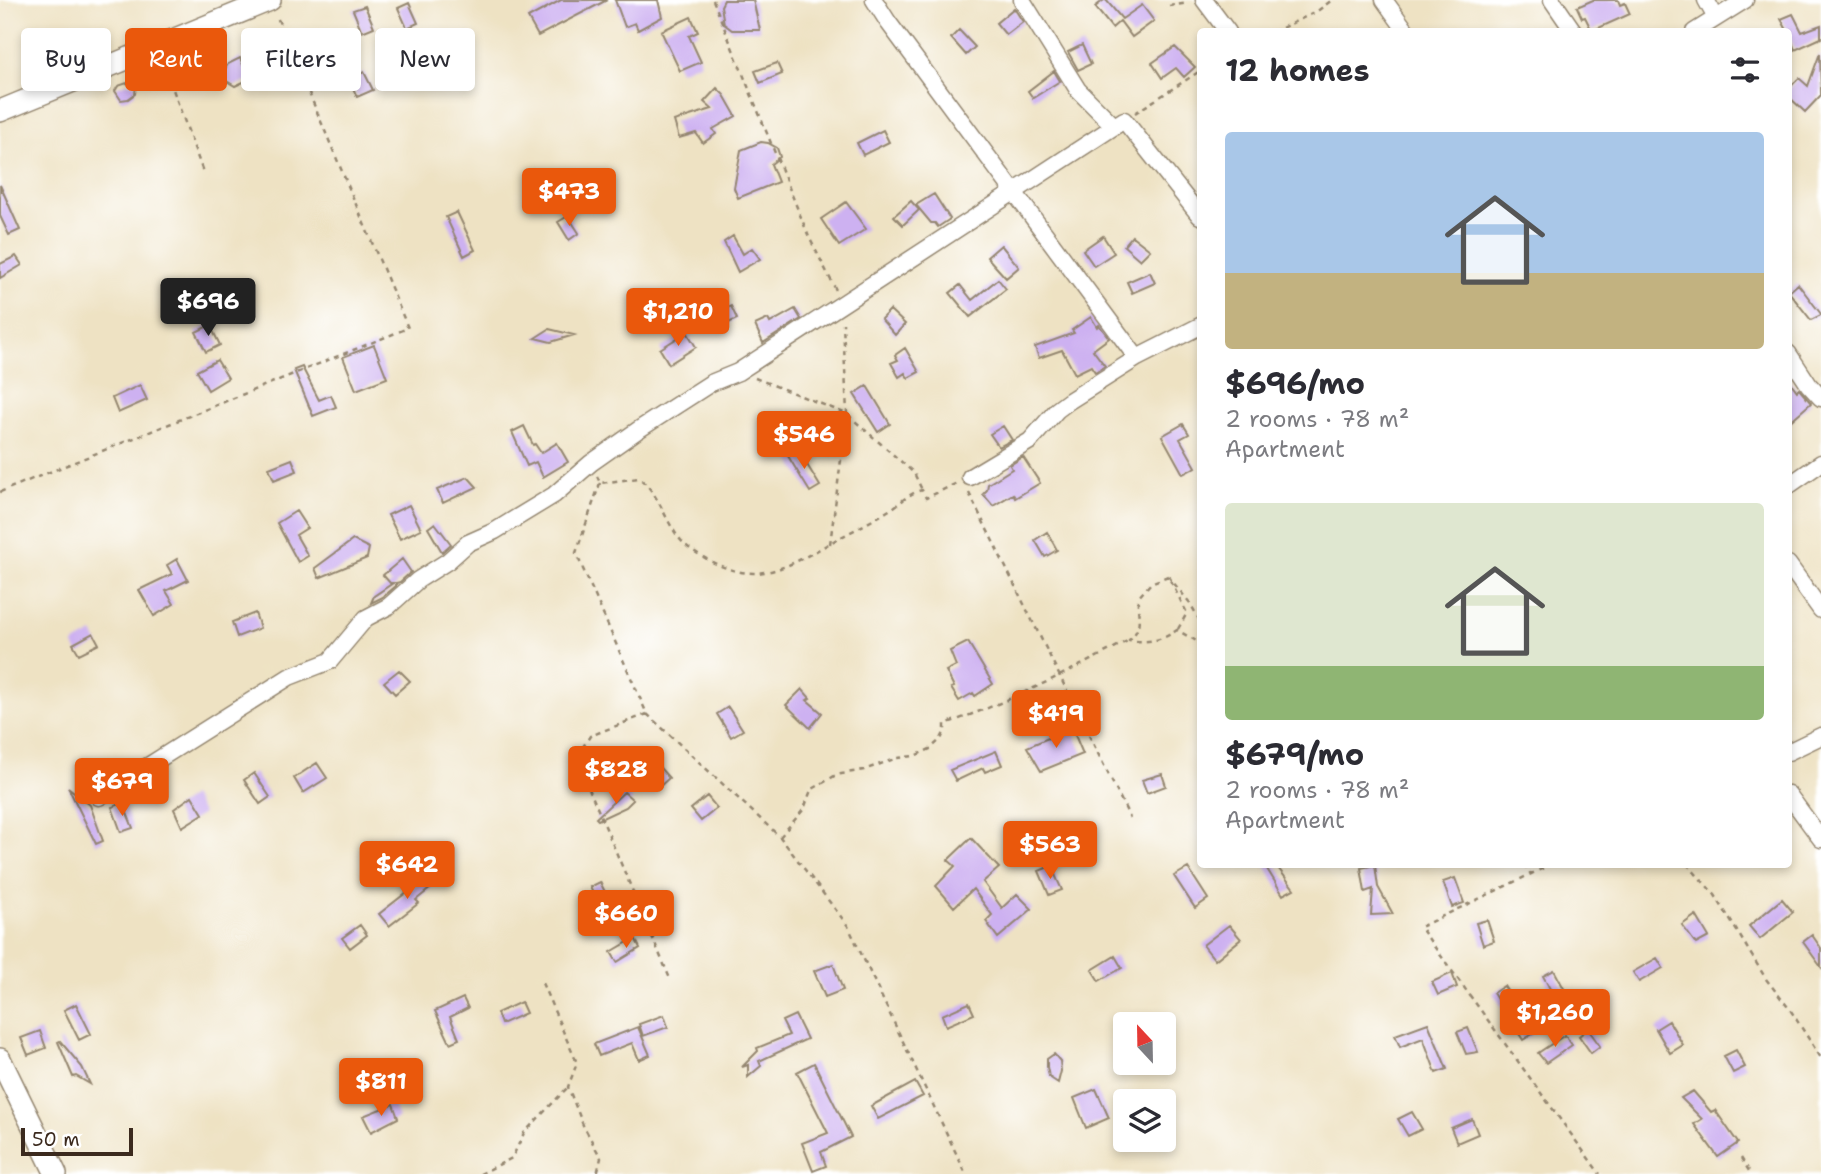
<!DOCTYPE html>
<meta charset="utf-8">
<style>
:root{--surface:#fff;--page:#f2f2f3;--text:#2b2b33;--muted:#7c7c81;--accent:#ea580c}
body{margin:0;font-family:"Shantell Sans",sans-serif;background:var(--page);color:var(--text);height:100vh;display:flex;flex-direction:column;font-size:26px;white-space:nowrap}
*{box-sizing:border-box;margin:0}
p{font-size:23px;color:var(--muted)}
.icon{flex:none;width:38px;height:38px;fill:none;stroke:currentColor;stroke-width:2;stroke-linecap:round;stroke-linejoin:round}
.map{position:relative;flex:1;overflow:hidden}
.side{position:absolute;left:1197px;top:28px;width:595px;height:840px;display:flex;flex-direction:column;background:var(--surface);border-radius:7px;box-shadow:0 4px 10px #0003}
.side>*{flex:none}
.hud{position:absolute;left:21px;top:28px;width:665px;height:63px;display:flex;gap:14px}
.needle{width:46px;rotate:338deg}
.tools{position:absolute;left:1113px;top:1012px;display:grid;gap:14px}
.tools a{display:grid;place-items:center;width:63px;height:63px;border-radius:7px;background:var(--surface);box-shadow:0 4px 10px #0003;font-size:35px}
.scale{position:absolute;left:21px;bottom:18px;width:112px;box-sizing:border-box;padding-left:7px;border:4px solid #3b2a1e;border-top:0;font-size:19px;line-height:24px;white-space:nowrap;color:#3b2a1e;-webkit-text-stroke:5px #fff;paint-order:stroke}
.price{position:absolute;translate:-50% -60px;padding:0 16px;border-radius:7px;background:var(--accent);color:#fff;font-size:23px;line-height:46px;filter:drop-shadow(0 2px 4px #0008)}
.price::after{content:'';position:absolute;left:50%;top:42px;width:21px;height:16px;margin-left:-10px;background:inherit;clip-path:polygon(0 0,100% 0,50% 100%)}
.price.on{background:#222;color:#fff}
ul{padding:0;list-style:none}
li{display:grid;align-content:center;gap:14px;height:371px;padding:0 28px}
li span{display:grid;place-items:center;height:217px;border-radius:7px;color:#555}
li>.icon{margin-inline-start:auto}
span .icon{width:126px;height:126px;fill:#fffc;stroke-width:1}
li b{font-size:30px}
h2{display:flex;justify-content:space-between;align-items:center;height:84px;padding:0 28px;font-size:30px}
.tag{padding:0 24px;border-radius:7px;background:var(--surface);box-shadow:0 4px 10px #0003;font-size:24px;line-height:63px}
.tag.on{background:var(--accent);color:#fff}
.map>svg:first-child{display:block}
</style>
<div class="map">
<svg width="1821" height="1174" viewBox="0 0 1821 1174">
<rect width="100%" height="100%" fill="#fff"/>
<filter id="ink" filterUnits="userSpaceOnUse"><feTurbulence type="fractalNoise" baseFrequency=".0143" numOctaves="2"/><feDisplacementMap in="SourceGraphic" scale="14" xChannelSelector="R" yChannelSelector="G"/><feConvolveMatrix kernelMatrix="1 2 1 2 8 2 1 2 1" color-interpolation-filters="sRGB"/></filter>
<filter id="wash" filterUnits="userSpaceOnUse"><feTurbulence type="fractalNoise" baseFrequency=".00686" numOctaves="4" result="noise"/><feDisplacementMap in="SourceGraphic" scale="28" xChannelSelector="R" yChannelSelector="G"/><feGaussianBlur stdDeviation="1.57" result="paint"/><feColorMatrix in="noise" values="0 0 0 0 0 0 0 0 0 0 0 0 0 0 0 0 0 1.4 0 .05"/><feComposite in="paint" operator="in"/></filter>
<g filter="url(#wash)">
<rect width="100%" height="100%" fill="#eee2c3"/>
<g id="blocks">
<path fill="#cdb1f1" d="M 561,0 L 607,0 L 538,36 L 528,18 Z
M 615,0 L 658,0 L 662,17 L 638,30 L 635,23 L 625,27 Z
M 724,0 L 753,0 L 760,30 L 732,30 L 724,24 L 721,6 Z
M 1104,0 L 1106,0 L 1122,19 L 1142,5 L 1154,21 L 1132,37 L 1120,21 L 1112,28 L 1095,7 Z
M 1593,0 L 1618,0 L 1620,5 L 1625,3 L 1630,14 L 1592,31 L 1585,17 L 1582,18 L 1577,7 Z
M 409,3 L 418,23 L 407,28 L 398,8 Z
M 365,6 L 374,27 L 362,32 L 353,10 Z
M 1014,8 L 1023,22 L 1006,35 L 996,23 Z
M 1793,14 L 1802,32 L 1821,25 L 1821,38 L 1795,50 L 1788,32 L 1781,19 Z
M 691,17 L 698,32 L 689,36 L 701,62 L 680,71 L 661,31 Z
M 959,30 L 975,47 L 966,55 L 951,38 Z
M 1082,45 L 1091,64 L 1078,70 L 1068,52 Z
M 337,46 L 349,75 L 326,85 L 313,56 Z
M 1175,47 L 1195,67 L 1184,77 L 1176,68 L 1162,78 L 1152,63 Z
M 1820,53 L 1821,95 L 1805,112 L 1788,96 L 1788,89 L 1799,78 L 1808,86 Z
M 240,58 L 250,79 L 235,86 L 220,77 L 228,64 Z
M 777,63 L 782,74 L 760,83 L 755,71 Z
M 1054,71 L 1060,81 L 1033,98 L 1028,91 Z
M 364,72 L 373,90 L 357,97 L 349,79 Z
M 127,83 L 136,85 L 135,94 L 128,99 L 121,100 L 115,91 L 118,86 Z
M 717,88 L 724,95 L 736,116 L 713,129 L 716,134 L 703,143 L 696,133 L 679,138 L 674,121 L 712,109 L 704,102 Z
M 883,130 L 889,142 L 863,155 L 857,143 Z
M 761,142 L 768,143 L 777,148 L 780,157 L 771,164 L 778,182 L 738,198 L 734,188 L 741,150 Z
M 0,185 L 20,230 L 9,235 L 0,216 Z
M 934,194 L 950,219 L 938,227 L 935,223 L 931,223 L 916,205 Z
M 911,201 L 919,210 L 903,225 L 894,216 Z
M 846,202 L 866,229 L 839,246 L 821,219 Z
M 457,212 L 475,250 L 464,256 L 446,217 Z
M 568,216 L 579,233 L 569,240 L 558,222 Z
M 733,236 L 743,254 L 752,248 L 760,259 L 738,272 L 724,242 Z
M 1103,236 L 1114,253 L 1094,266 L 1083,250 Z
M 1132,236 L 1150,250 L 1140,260 L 1124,246 Z
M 1001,245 L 1019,267 L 1006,278 L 987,257 Z
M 16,256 L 22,265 L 0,278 L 0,264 Z
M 1150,272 L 1155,283 L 1132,293 L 1127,282 Z
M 998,279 L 1006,289 L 970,317 L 950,293 L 960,285 L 972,300 Z
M 1798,284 L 1821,314 L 1821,315 L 1811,320 L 1789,292 Z
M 731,306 L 737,319 L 718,328 L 712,315 Z
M 795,309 L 801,319 L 763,343 L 755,325 L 768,319 L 770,323 Z
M 890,310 L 905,324 L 895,335 L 881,319 Z
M 1091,317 L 1097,327 L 1099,325 L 1109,338 L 1093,350 L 1105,366 L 1095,372 L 1091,366 L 1075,374 L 1062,350 L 1039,358 L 1035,347 L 1074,333 L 1072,330 Z
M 210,325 L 220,345 L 206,352 L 196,332 Z
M 549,329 L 574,335 L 551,342 L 535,338 Z
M 687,332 L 696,347 L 669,364 L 660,349 Z
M 374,345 L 387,378 L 356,390 L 343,357 Z
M 905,348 L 919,372 L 908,378 L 905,373 L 899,377 L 891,363 L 898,360 L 895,355 Z
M 217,360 L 228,378 L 208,390 L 197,371 Z
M 302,367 L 319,400 L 331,395 L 336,407 L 313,416 L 294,370 Z
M 1788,379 L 1797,391 L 1799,389 L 1811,403 L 1788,423 Z
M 140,385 L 147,400 L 118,413 L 112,398 Z
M 867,386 L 890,424 L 878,432 L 854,394 Z
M 1183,424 L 1189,434 L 1180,439 L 1196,467 L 1183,474 L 1162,436 Z
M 524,426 L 533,445 L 535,444 L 541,453 L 557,443 L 568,462 L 543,477 L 536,462 L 527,466 L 512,432 Z
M 1003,426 L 1012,440 L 999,447 L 990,434 Z
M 798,450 L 820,486 L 810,492 L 788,456 Z
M 1023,457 L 1040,483 L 1015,498 L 1013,494 L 993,506 L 983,494 L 987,490 L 988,484 L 1012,469 L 1010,465 Z
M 292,459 L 297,471 L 274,480 L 269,468 Z
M 468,477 L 477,487 L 443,503 L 437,490 Z
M 409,505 L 421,529 L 400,539 L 388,515 Z
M 296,511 L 307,528 L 296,535 L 308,556 L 298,562 L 277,523 Z
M 435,523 L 451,544 L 442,552 L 428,528 Z
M 1047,532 L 1057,550 L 1045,557 L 1035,540 Z
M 353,540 L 369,548 L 367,558 L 319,578 L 315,568 Z
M 177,559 L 188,580 L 166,591 L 174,604 L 154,616 L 139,590 L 172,574 L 167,565 Z
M 402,559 L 411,572 L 400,582 L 396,583 L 396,586 L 383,597 L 371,603 L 374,596 L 393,583 L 390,583 L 383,575 Z
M 255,613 L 260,628 L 237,637 L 232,622 Z
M 93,633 L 99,644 L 79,654 L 73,644 Z
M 968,642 L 993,684 L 975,696 L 973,693 L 959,701 L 951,688 L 954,687 L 946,671 L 956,666 L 950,651 Z
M 399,670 L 410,681 L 395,694 L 384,682 Z
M 802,689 L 810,698 L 807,700 L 822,713 L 810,728 L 786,705 Z
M 728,707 L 743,730 L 731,737 L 717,714 Z
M 1072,728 L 1083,754 L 1041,771 L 1027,747 Z
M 996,751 L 1002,765 L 985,772 L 983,768 L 956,781 L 950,770 Z
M 652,759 L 669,778 L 659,787 L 642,769 Z
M 317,763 L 327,778 L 303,793 L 294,778 Z
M 254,773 L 270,797 L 260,804 L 244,780 Z
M 1162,774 L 1166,786 L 1147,793 L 1142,780 Z
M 68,787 L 90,805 L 103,841 L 96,844 Z
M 624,792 L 633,800 L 626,807 L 598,820 L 596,818 Z
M 192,796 L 203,814 L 182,827 L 174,809 Z
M 707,796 L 717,808 L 701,821 L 691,809 Z
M 123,803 L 133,828 L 121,832 L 112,807 Z
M 971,838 L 999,868 L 983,882 L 1002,908 L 1017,894 L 1032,909 L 998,938 L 986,921 L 992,915 L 973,889 L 954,907 L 936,886 L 955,866 L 948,860 Z
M 1264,864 L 1275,864 L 1294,889 L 1283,895 Z
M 1375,865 L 1378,887 L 1393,914 L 1371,915 L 1373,889 L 1365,892 L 1361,868 Z
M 1051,866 L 1062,890 L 1049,895 L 1039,871 Z
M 1188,868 L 1208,899 L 1195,908 L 1174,876 Z
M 430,874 L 437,883 L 416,900 L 419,903 L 389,926 L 379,914 Z
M 1455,878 L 1464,903 L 1452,907 L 1443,882 Z
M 600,882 L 610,902 L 599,907 L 590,887 Z
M 1782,899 L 1793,912 L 1760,939 L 1749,926 Z
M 1696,915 L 1709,937 L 1696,944 L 1682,925 Z
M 1487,920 L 1494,941 L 1483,945 L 1476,923 Z
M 360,925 L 367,935 L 350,948 L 342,938 Z
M 1229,925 L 1241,939 L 1215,960 L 1203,945 Z
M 1812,935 L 1821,948 L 1821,967 L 1803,942 Z
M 635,938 L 640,948 L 617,962 L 611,952 Z
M 1115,956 L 1122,968 L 1099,981 L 1092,970 Z
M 1657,958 L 1663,968 L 1639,982 L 1633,972 Z
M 833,964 L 843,990 L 825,997 L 814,971 Z
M 1554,970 L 1567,994 L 1556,1000 L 1543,976 Z
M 1452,973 L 1457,987 L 1438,995 L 1432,982 Z
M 1504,986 L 1520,1011 L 1523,1010 L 1536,1032 L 1523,1040 L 1493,993 Z
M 463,998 L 468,1008 L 450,1017 L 459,1039 L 450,1043 L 435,1011 Z
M 521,1002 L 526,1013 L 501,1024 L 497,1013 Z
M 969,1003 L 974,1014 L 946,1026 L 942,1015 Z
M 76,1004 L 91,1034 L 79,1040 L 64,1010 Z
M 664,1015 L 668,1027 L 643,1036 L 639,1024 Z
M 795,1015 L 807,1039 L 759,1061 L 761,1066 L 748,1077 L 748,1065 L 742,1067 L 758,1051 L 757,1048 L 789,1035 L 782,1021 Z
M 1669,1021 L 1683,1045 L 1670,1053 L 1656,1029 Z
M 1428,1023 L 1447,1069 L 1436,1073 L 1423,1038 L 1400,1047 L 1395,1035 Z
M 638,1027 L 650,1055 L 639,1060 L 632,1043 L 599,1056 L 594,1044 Z
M 1468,1028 L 1478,1052 L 1466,1054 L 1457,1032 Z
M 1588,1029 L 1600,1046 L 1591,1053 L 1579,1036 Z
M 40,1031 L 46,1048 L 28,1055 L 21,1038 Z
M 1565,1035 L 1572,1045 L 1546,1063 L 1538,1053 Z
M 60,1041 L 82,1067 L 90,1084 L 76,1076 L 73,1077 L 58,1042 Z
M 1736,1050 L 1745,1067 L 1733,1073 L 1724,1056 Z
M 1054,1054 L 1060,1061 L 1061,1071 L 1058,1083 L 1049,1077 L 1047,1067 L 1047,1059 Z
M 814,1063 L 851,1137 L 821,1152 L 826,1166 L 813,1171 L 802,1143 L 828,1133 L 797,1072 Z
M 915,1082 L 923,1096 L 878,1119 L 871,1106 Z
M 1096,1089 L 1109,1118 L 1086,1128 L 1074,1098 Z
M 1693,1091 L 1711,1112 L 1715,1110 L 1738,1143 L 1718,1157 L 1694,1124 L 1702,1119 L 1681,1098 Z
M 393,1104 L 398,1118 L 371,1132 L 363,1116 Z
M 1412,1112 L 1422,1129 L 1408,1136 L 1398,1119 Z
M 1472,1119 L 1478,1134 L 1457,1143 L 1451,1128 Z"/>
</g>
</g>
<g filter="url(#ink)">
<use href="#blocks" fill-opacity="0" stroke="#948670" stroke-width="2"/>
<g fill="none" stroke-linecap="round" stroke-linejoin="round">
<g stroke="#948670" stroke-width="19">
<path id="minor" d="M 874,0 L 888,22 L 1137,358
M 1022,0 L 1078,90 L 1114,126
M 1204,0 L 1228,32
M 1384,0 L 1407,32
M 1552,0 L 1574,32
M 1706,0 L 1716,18
M 1694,32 L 1745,0
M 1788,353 L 1809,385 L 1821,398
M 970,477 L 1030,441 L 1057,410 L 1069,401 L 1137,358 L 1200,326
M 1788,486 L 1821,463
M 1788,564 L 1821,610
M 1788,752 L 1821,736
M 1788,794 L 1821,839
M 99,797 L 289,677 L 330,661 L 366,618 L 389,606 L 418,580 L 448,561 L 468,543 L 495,531 L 554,495 L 591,463 L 638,430 L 711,383 L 738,372 L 1124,120 L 1200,216"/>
</g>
<g stroke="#948670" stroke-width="24">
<path id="tertiary" d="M 0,111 L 270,0
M 0,1059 L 56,1174"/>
</g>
<path stroke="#948670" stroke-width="2.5" stroke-dasharray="5 5" stroke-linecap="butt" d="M 713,0 L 809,237 L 836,290
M 1169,6 L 1188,3
M 1273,32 L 1316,12 L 1332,0
M 163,62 L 203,172
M 1135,113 L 1200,71
M 755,378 L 847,414 L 914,473 L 922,490
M 597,476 L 600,483 L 639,478 C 664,497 666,533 692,550 C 749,588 777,574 830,543 C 850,532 871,522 891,509 C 902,502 909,493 922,490 L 926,498 L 957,483
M 600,483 L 576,553 L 647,714 L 780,837 L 848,926 L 966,1174
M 0,492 L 408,328 L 277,17
M 969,493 L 1130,818
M 830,544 L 847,414 L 843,323
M 1168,576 L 1151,583 L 1138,598 C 1137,616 1144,627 1129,640 C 1148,643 1161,641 1177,630 L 1200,643
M 1178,629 L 1187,613 L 1168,576 L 1190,603 L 1200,621
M 647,714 L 590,736 L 576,758 L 671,981
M 780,837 L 804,809 L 811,790 L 836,775 L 864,770 L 897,758 L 914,756 L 930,749 L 941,739 L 945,731 L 945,724 C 1009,702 1069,672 1129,640
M 1524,864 L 1530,873
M 1552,864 L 1420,927 L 1600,1174
M 1687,864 L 1715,895 L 1766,979 L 1791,1011 L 1821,1058
M 542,983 L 577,1063 L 568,1087 L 583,1125 L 601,1158 L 597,1174
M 1741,1158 L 1751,1174
M 480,1174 L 512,1158 L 524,1133 L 568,1087"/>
<use href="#minor" stroke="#fff" stroke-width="16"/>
<use href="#tertiary" stroke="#fff" stroke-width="21"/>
</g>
</g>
</svg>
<div class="tools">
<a><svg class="needle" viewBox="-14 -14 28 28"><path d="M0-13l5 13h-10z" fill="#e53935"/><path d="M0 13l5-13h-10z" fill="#7c7c81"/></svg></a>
<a><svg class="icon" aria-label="layers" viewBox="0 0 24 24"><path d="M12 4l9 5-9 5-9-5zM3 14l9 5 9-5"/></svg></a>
</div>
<div class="scale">50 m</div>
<b class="price" style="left:569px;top:228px">$473</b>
<b class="price on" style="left:208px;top:338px">$696</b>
<b class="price" style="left:678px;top:348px">$1,210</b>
<b class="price" style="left:804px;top:471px">$546</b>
<b class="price" style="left:1056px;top:750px">$419</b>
<b class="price" style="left:616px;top:806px">$828</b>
<b class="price" style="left:122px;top:818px">$679</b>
<b class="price" style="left:1050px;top:881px">$563</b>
<b class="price" style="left:407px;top:901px">$642</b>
<b class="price" style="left:626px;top:950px">$660</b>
<b class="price" style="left:1555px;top:1049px">$1,260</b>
<b class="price" style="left:381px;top:1118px">$811</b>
<div class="hud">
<a class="tag">Buy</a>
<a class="tag on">Rent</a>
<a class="tag">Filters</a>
<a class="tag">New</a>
</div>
<section class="side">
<h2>12 homes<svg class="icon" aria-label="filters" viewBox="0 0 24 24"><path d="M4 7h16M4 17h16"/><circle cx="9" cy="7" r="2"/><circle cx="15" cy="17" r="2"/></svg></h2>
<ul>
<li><span style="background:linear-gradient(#a9c7e8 65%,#c2b280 0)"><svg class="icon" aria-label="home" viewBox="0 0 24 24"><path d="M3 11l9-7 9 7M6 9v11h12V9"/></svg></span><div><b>$696/mo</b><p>2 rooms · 78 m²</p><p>Apartment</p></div></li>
<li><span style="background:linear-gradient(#dfe7d0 75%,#8fb573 0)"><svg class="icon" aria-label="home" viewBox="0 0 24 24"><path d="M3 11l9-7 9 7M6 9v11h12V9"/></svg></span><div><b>$679/mo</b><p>2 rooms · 78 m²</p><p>Apartment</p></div></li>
</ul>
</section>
</div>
